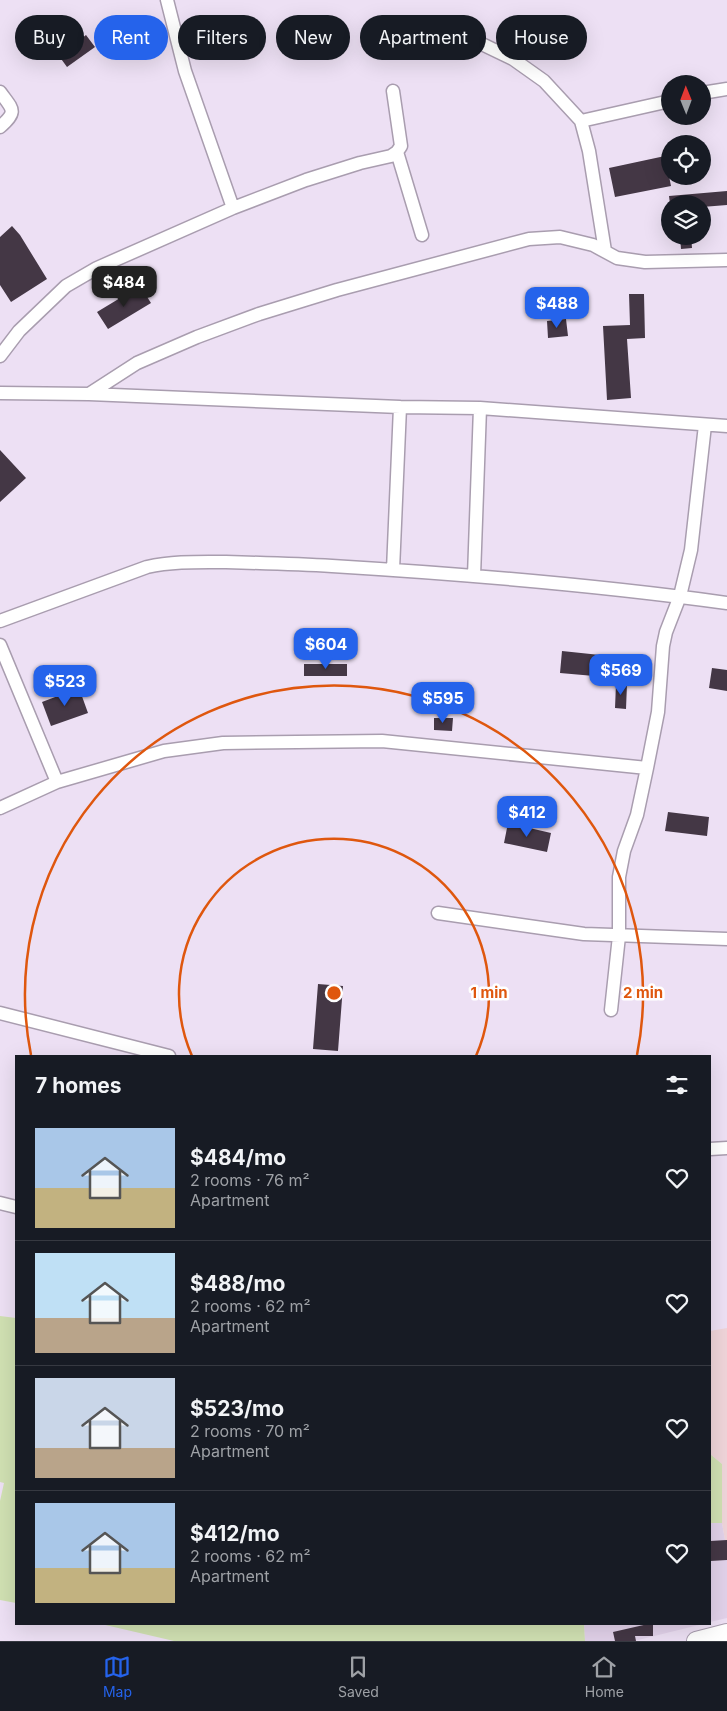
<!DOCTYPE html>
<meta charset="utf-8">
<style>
:root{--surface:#171b24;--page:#242831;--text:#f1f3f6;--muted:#9ea1a6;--line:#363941;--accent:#2563eb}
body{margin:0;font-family:Inter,sans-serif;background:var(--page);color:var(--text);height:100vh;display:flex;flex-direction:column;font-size:19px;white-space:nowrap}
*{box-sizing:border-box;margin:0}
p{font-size:16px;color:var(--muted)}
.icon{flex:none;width:28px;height:28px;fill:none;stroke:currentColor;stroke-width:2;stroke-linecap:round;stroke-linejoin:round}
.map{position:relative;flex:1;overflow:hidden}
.side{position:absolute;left:15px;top:1055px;width:696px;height:570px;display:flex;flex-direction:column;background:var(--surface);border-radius:0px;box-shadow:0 5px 20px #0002}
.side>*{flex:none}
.hud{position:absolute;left:15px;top:15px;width:698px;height:45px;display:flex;gap:10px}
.needle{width:32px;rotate:359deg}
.fabs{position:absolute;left:661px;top:75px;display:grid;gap:10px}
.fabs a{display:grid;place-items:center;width:50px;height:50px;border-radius:50%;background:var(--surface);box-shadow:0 5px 20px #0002;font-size:25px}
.price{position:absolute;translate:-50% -42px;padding:0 11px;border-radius:10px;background:var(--accent);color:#fff;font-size:16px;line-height:32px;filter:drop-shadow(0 1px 2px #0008)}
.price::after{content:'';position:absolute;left:50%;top:30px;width:15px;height:11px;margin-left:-8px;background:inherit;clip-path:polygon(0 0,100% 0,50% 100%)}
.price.active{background:#222;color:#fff}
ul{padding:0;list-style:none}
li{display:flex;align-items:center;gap:15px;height:125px;padding:0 20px}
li+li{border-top:1px solid var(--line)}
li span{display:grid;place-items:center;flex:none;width:140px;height:100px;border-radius:0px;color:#555}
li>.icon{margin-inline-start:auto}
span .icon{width:60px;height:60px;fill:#fffc;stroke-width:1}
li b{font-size:21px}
h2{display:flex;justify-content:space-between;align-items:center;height:60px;padding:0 20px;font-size:21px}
.tag{padding:0 18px;border-radius:22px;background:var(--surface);box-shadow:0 5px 20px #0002;font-size:18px;line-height:45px}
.tag.active{background:var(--accent);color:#fff}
.tab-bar{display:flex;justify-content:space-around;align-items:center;height:70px;border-top:1px solid var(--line);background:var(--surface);font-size:14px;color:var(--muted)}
.tab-bar a{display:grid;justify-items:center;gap:2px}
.tab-bar .active{color:var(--accent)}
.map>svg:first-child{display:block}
</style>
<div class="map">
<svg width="727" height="1641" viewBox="0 0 727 1641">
<rect width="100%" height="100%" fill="#ede0f4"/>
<path fill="#e1d1e9" d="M 710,1523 L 722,1523 L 727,1551 L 727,1618 L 710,1622 Z
M 584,1624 L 703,1624 L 634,1641 L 585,1641 Z"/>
<path fill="#efd4d9" d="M 727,1328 L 727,1551 L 722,1523 L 722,1464 L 710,1454 L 710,1331 Z"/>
<path fill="#d0e0b2" d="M 0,1316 L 16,1318 L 16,1603 L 0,1600 L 0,1501 L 4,1483 L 0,1482 Z
M 710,1454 L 722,1464 L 722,1523 L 710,1523 Z
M 101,1624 L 584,1624 L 585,1641 L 174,1641 Z"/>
<path fill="#443745" d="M 86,35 L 95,47 L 67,67 L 59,56 Z
M 665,156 L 671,186 L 615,197 L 609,168 Z
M 727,191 L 727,205 L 702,207 L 702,204 L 670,204 L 669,196 Z
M 12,226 L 20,235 L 47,279 L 11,302 L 0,285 L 0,237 Z
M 680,236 L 691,236 L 692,248 L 681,249 Z
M 140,286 L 151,303 L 108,329 L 97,312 Z
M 629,294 L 644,294 L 645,338 L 627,339 L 631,398 L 607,400 L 603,326 L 630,325 Z
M 566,319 L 568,336 L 548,338 L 547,321 Z
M 0,450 L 26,478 L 0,502 Z
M 562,651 L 619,657 L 617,678 L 560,673 Z
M 304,664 L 347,664 L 347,676 L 304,676 Z
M 712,668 L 727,670 L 727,691 L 709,688 Z
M 616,684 L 627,684 L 626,709 L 615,708 Z
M 79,688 L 88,713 L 51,726 L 42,702 Z
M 434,718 L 453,718 L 452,731 L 434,730 Z
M 668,812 L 709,817 L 707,836 L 665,831 Z
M 508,823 L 551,833 L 547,852 L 504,843 Z
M 318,984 L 343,986 L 338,1051 L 313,1049 Z
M 727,1540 L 727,1560 L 710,1561 L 710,1541 Z
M 648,1624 L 653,1624 L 653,1636 L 635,1636 L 636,1641 L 615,1641 L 613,1632 Z"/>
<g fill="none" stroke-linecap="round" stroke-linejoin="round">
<g stroke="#a99daf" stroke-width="15">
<path id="street" d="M 167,0 L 185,71 L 233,208
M 457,32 L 513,59 L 544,81 L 581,121 L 670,101
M 0,92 C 13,110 18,111 0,127
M 702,93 L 727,89
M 581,121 L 589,151 L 605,251
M 397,152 L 422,235
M 0,356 L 19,331 L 66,286 L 97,268 L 233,208 L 306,180 L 360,163 L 391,156 L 397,152 L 401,146 L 393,91
M 0,393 L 89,394 L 400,407 L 480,408 L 727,426
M 89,394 L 137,363 L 197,337 L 259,314 L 337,290 L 529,239 L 560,237 L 593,245 L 617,258 L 645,262 L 727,260
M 393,570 L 400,407
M 474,576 L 480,408
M 0,621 L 147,567 C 173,561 199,562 226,562 C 261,563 296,564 332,566 C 464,574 596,585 727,603
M 0,645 L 57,782
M 0,808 L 57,782 L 164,751 L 223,743 L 382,741 L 647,768
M 438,913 L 584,934 L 727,939
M 611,1010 L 619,936 L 619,877 L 624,851 L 637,815 L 647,768 L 658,712 L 663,646 L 666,632 L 680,596 L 691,550 L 705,425
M 0,1013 L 169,1056
M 710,1149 L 727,1148
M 0,1203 L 16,1207"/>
</g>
<g stroke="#a99daf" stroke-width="20">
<path id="secondary" d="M 696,1641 L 727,1633"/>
</g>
<use href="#street" stroke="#fff" stroke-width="12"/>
<use href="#secondary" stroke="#fff" stroke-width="18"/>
</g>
<g fill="none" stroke="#df570e" stroke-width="2.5">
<path d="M192 1056A155 155 0 1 1 476 1056"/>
<path d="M31 1055A309 309 0 1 1 637 1055"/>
</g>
<circle cx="334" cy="993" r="8" fill="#df570e" stroke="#fff" stroke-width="2.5"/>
<g font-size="15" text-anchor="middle" font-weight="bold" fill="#df570e" stroke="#fff" stroke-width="5" stroke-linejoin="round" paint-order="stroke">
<text x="489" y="998">1 min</text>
<text x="643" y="998">2 min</text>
</g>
</svg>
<div class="fabs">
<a><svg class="needle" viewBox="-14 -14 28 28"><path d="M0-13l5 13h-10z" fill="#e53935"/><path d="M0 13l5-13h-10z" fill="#9ea1a6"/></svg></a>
<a><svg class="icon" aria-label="locate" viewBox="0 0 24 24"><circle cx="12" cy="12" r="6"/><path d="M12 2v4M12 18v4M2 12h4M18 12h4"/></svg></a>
<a><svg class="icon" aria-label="layers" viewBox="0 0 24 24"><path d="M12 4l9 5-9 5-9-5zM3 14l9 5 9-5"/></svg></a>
</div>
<b class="price active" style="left:124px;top:308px">$484</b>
<b class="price" style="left:557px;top:329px">$488</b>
<b class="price" style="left:326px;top:670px">$604</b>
<b class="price" style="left:621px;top:696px">$569</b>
<b class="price" style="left:65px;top:707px">$523</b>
<b class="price" style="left:443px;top:724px">$595</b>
<b class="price" style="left:527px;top:838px">$412</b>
<div class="hud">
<a class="tag">Buy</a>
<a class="tag active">Rent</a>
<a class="tag">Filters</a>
<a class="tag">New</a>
<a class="tag">Apartment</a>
<a class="tag">House</a>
</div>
<section class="side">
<h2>7 homes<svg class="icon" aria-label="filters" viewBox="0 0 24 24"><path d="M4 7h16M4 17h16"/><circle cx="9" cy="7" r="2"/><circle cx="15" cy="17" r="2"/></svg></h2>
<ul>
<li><span style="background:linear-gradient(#a9c7e8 60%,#c2b280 0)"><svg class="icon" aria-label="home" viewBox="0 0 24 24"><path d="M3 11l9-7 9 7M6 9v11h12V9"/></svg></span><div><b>$484/mo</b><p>2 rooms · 76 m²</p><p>Apartment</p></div><svg class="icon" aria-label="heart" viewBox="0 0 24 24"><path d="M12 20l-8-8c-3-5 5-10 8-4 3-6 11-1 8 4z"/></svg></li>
<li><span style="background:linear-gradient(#bfe0f5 65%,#b9a48a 0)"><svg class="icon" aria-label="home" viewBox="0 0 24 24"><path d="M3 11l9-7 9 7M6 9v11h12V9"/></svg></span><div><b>$488/mo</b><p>2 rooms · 62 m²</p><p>Apartment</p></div><svg class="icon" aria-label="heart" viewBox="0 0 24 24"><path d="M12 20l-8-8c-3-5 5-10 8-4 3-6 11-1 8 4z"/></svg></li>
<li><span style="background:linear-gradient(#c9d6e8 70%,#b9a48a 0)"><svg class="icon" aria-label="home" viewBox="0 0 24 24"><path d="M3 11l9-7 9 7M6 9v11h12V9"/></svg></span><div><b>$523/mo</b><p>2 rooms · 70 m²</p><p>Apartment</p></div><svg class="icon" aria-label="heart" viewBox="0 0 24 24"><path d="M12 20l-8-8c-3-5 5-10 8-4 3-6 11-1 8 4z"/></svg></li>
<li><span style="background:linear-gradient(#a9c7e8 65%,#c2b280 0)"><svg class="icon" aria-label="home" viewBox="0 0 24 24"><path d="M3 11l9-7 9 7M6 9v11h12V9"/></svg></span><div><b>$412/mo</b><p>2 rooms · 62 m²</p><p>Apartment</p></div><svg class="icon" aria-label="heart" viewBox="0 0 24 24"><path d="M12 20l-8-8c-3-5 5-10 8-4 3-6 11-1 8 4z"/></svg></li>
</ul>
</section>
</div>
<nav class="tab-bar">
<a class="active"><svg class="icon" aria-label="map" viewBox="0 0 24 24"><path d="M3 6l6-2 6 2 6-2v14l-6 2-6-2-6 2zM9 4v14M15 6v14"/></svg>Map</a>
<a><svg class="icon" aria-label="saved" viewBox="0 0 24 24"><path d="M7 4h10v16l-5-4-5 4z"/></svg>Saved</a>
<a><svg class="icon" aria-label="home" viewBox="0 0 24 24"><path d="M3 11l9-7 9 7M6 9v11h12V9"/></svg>Home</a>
</nav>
